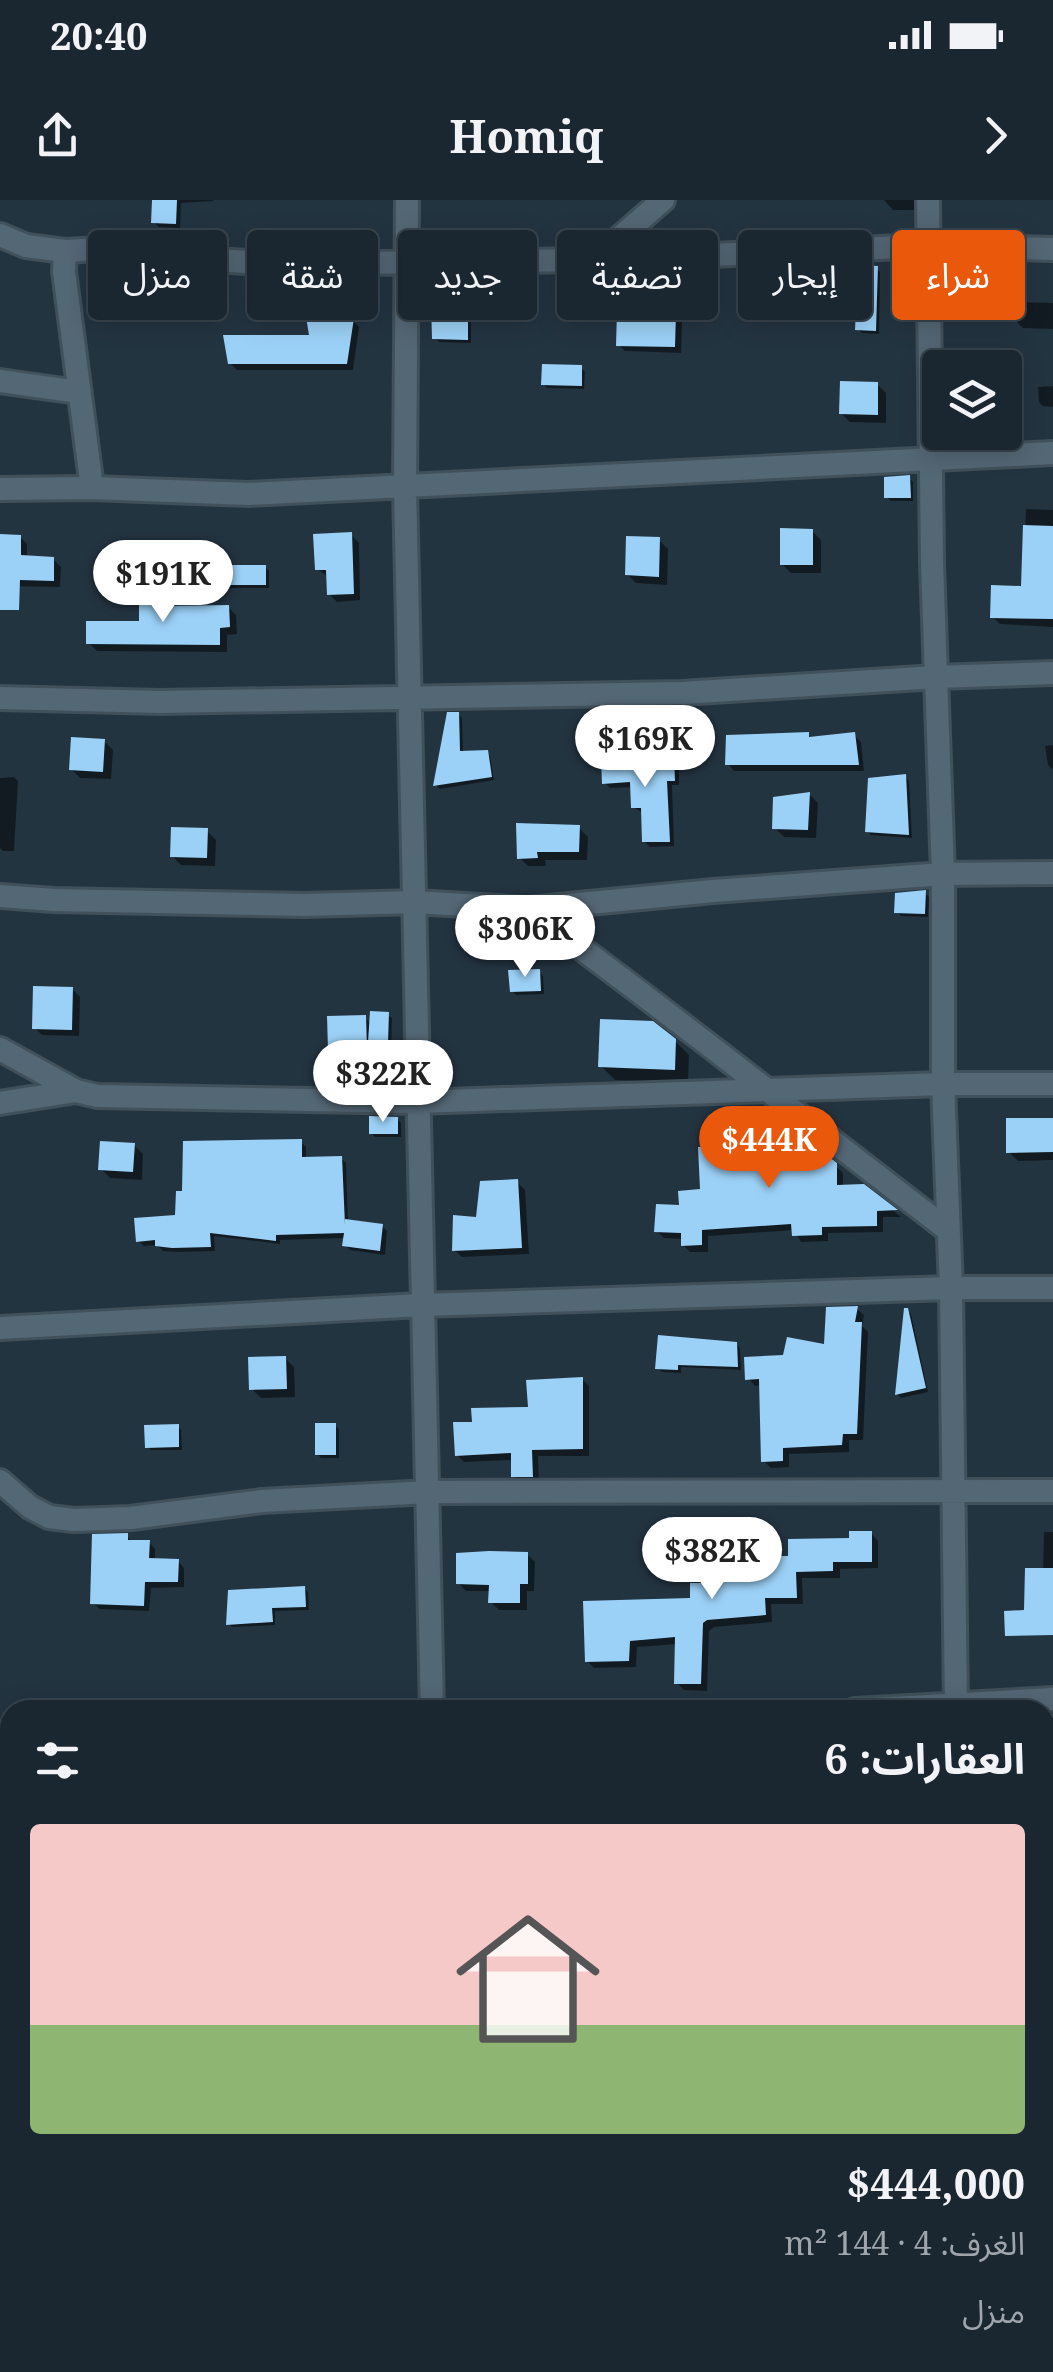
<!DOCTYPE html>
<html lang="ar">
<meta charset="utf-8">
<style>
:root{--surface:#1a2731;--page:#27333d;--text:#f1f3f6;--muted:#9fa5ab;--line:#38444d;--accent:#ea580c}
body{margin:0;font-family:"Noto Serif","Noto Sans Arabic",serif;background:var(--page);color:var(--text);direction:rtl;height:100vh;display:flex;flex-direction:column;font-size:38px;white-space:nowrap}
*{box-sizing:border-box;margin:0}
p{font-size:32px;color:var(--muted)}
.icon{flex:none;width:55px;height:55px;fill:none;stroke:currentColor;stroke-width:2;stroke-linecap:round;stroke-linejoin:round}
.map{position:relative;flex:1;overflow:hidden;direction:ltr}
.details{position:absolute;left:0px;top:1500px;width:1055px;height:672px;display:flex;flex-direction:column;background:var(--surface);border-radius:30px 30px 0 0;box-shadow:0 5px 25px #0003,0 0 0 2px var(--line);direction:rtl}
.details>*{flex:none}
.top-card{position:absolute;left:30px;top:30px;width:995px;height:90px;direction:rtl;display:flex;gap:20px}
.fabs{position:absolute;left:922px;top:150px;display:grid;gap:20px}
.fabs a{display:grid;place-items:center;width:100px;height:100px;border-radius:10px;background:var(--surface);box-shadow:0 5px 25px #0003,0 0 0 2px var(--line);font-size:50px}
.price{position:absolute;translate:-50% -85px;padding:0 22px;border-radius:35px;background:#fff;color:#222;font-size:32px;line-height:65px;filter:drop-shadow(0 2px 5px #0008)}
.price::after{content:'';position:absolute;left:50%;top:60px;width:30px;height:22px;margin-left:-15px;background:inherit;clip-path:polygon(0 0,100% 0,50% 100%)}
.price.on{background:var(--accent);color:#fff}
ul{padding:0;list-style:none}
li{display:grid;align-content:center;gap:20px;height:530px;padding:0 30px}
li span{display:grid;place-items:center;height:310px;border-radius:10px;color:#555}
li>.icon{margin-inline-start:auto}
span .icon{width:180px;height:180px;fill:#fffc;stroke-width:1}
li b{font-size:42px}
h2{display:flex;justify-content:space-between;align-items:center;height:120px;padding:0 30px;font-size:42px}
.tag{padding:0 35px;border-radius:10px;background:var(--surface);box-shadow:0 5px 25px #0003,0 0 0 2px var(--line);font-size:35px;line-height:90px}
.tag.on{background:var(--accent);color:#fff}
.status{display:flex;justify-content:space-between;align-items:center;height:70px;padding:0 50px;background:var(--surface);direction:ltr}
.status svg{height:28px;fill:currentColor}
header{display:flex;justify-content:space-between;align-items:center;height:130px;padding:0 30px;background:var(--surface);font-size:45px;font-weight:700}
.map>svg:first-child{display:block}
</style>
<div class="status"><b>20:40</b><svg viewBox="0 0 49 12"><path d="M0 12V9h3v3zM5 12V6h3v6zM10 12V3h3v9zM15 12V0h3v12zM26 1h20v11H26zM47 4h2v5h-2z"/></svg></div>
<header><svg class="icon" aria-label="forward" viewBox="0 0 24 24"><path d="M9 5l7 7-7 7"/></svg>Homiq<svg class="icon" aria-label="share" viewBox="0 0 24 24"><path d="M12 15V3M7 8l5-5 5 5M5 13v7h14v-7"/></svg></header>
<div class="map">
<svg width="1053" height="2172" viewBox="0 0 1053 2172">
<rect width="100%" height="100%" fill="#233441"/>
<path fill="#0007" d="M 155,0 L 213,0 L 213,1 L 181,3 L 180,28 L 159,27 L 154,22 Z
M 884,0 L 917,0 L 917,10 L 893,10 Z
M 876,68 L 880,72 L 879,134 L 862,133 L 858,129 Z
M 1017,102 L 1053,103 L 1053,129 L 1023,128 L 1016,121 Z
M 467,106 L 471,109 L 471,143 L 439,142 L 435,138 Z
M 675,114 L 682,121 L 681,153 L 625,151 L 619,145 Z
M 353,121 L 359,127 L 353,170 L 237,170 L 230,163 L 312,138 Z
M 581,168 L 585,172 L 584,189 L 547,188 L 543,184 Z
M 877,184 L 886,193 L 886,223 L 850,222 L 841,213 Z
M 1053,186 L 1053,207 L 1043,206 L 1039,202 L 1038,187 Z
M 909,278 L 913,282 L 913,301 L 891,301 L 887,297 Z
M 1026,309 L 1053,310 L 1053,427 L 1000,424 L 993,417 L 1023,388 Z
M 812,331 L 821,340 L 821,373 L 791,373 L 782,364 Z
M 351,335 L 359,343 L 360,400 L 337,402 L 329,394 L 329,377 L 317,369 Z
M 0,337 L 20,337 L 27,344 L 27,358 L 53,359 L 61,367 L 60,387 L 0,386 Z
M 659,340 L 668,349 L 667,385 L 636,383 L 627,374 Z
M 265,367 L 269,371 L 269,388 L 230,388 L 226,384 Z
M 162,393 L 170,401 L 170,408 L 228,407 L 236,415 L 237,434 L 227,435 L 227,452 L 97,451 L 89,443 L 142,423 Z
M 458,514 L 462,518 L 463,553 L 486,552 L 490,556 L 494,580 L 440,589 L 436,585 Z
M 808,535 L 813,539 L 854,535 L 861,542 L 864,571 L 734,571 L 728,564 Z
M 104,541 L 113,550 L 111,579 L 80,578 L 71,569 Z
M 1053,545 L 1053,569 L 1052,569 L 1048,565 L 1045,546 Z
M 673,558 L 679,563 L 679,585 L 672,585 L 674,646 L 650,647 L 644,641 L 643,613 L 633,607 L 633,587 L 610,588 L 605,583 Z
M 14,577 L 18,581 L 14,651 L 3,651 L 0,648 L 0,578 Z
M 905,577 L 909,581 L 912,638 L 871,635 L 867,631 Z
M 809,594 L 818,603 L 816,638 L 784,637 L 775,628 Z
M 579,628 L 588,637 L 587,660 L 545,660 L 546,666 L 528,666 L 519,657 Z
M 207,631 L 216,640 L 215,666 L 181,665 L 172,656 Z
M 925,693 L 929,697 L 928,717 L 901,716 L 897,712 Z
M 539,772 L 543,776 L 544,794 L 516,795 L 512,791 Z
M 72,789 L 80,797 L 79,836 L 42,835 L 35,828 Z
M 388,815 L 392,818 L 390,878 L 372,877 L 369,873 L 370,858 L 340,858 L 331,849 L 365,818 L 371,824 Z
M 674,840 L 689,855 L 688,882 L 615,880 L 601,866 Z
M 397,919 L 401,923 L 401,937 L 375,937 L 371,933 Z
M 1053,921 L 1053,960 L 1018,961 L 1009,952 Z
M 301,942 L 306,947 L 306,959 L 341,958 L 346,963 L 348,1022 L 382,1026 L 387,1031 L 385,1055 L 350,1050 L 345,1045 L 345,1038 L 280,1040 L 280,1044 L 214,1036 L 215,1051 L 179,1052 L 163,1051 L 157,1045 L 144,1046 L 138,1041 Z
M 134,945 L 143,954 L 142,980 L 110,978 L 101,969 Z
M 835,965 L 843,973 L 843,987 L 863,987 L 901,1017 L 883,1017 L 883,1032 L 828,1033 L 828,1041 L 801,1042 L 794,1030 L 708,1036 L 708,1052 L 690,1052 L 683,1045 L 683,1039 L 664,1038 L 657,1031 L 682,1007 Z
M 517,982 L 525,990 L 529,1054 L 462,1057 L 454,1050 L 479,1019 Z
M 857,1109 L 864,1115 L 862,1126 L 868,1132 L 863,1240 L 849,1240 L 849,1252 L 789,1254 L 789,1267 L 771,1268 L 764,1261 L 762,1185 L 755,1186 L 748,1178 L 785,1158 L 827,1147 Z
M 906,1110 L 911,1114 L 928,1192 L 901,1198 L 897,1194 Z
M 736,1144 L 740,1148 L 741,1170 L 681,1167 L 681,1173 L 662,1172 L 658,1168 Z
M 285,1158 L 294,1167 L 295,1197 L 261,1198 L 252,1189 Z
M 582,1179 L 589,1186 L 589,1256 L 538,1256 L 539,1283 L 521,1283 L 514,1276 L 513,1260 L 464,1262 L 457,1255 L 474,1224 L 530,1209 Z
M 178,1226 L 181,1230 L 182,1250 L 151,1250 L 147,1246 Z
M 335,1226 L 339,1229 L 339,1258 L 321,1258 L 317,1254 Z
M 1044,1332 L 1053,1332 L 1053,1434 L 1043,1370 Z
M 871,1333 L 878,1341 L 878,1368 L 840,1369 L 840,1378 L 802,1378 L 803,1404 L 771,1404 L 772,1422 L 714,1427 L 709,1431 L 707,1491 L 684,1490 L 677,1483 L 678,1444 L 637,1447 L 636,1467 L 594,1468 L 587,1461 L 724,1385 L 791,1358 Z
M 127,1336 L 133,1342 L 149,1342 L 155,1349 L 155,1361 L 178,1361 L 184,1368 L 184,1387 L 151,1388 L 149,1411 L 100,1409 L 93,1403 Z
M 527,1354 L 535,1362 L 534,1391 L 527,1391 L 527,1410 L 499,1410 L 491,1402 L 491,1391 L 466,1391 L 458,1383 Z
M 304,1388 L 308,1392 L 309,1410 L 275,1411 L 275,1425 L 232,1427 L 229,1424 Z
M 0,1963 L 10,1966 L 10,2022 L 0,2023 Z
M 1053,1964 L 1053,1990 L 1045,1991 L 1045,1966 Z
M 1045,2028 L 1053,2028 L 1053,2063 L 1045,2063 Z
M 318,2162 L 366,2168 L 366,2162 L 394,2162 L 395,2172 L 317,2172 Z
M 866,2162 L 911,2162 L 911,2172 L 866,2172 Z
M 662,2168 L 680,2169 L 683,2172 L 662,2172 Z
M 821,2169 L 825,2172 L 792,2172 L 792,2170 Z"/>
<path fill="#9cd1f7" d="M 152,0 L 177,0 L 176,24 L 151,23 Z
M 858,65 L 878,66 L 876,131 L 855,130 Z
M 431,103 L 468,103 L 468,140 L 432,139 Z
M 305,111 L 354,118 L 347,164 L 228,164 L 223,135 L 309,135 Z
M 617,111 L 676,112 L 675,147 L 616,146 Z
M 542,164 L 582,165 L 582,186 L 541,185 Z
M 840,181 L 878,182 L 878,215 L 839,214 Z
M 910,275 L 911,298 L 884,298 L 884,277 Z
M 1023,325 L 1053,326 L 1053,419 L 990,418 L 991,385 L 1021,386 Z
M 780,328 L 813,329 L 813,365 L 780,365 Z
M 352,332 L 354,394 L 327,395 L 326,370 L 315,370 L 313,334 Z
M 0,334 L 21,335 L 21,355 L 54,357 L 54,381 L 20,380 L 19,410 L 0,410 Z
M 626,336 L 660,337 L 659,377 L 625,375 Z
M 226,365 L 266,365 L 266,385 L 223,385 Z
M 163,390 L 163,406 L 229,405 L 230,427 L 220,428 L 220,445 L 86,444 L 86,421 L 139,421 L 139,391 Z
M 447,512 L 459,512 L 460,551 L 488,550 L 492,577 L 433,586 Z
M 809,532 L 809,537 L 855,532 L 859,565 L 725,565 L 726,535 Z
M 71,537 L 105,539 L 103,572 L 69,570 Z
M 674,555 L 675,581 L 667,581 L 670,642 L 642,642 L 641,608 L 631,608 L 630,582 L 602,584 L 601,559 Z
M 906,574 L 909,635 L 865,632 L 868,578 Z
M 810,592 L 808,630 L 772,629 L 773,597 Z
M 516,623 L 580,625 L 579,652 L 537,652 L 538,658 L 517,659 Z
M 171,627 L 208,628 L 207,658 L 170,657 Z
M 926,690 L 925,714 L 894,713 L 895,693 Z
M 540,769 L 541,791 L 510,792 L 508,770 Z
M 33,786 L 73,787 L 72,830 L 32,829 Z
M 370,811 L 389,812 L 387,875 L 366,874 Z
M 366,815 L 367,849 L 328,850 L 327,816 Z
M 600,819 L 653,821 L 676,839 L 675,870 L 598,867 Z
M 369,916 L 398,917 L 398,934 L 369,934 Z
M 1006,918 L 1053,918 L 1053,952 L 1006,953 Z
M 761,929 L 794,930 L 837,963 L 837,985 L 864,984 L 898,1010 L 877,1011 L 877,1026 L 822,1027 L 822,1035 L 792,1036 L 791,1024 L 702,1030 L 702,1045 L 681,1046 L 681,1033 L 654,1032 L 656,1004 L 679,1005 L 678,991 L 700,989 L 698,947 L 761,944 Z
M 302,939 L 302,957 L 342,956 L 345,1025 L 345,1019 L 383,1024 L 380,1051 L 342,1046 L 344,1033 L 276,1035 L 276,1041 L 210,1033 L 211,1047 L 172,1048 L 155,1046 L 155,1040 L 136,1042 L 134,1018 L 175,1015 L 176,991 L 182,991 L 183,941 Z
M 100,941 L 135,943 L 133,972 L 98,970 Z
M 518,979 L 522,1048 L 452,1051 L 453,1015 L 476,1017 L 480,981 Z
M 858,1106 L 855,1122 L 862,1122 L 857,1234 L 843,1234 L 842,1245 L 783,1248 L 783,1261 L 761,1262 L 759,1179 L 745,1180 L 744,1157 L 783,1155 L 787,1137 L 824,1144 L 826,1107 Z
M 904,1108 L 908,1108 L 926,1188 L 895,1195 Z
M 658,1135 L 737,1142 L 738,1167 L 678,1165 L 678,1170 L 655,1169 Z
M 286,1156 L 287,1189 L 249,1190 L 248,1157 Z
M 583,1177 L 583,1249 L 532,1250 L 533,1277 L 511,1277 L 511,1253 L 455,1256 L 453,1222 L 472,1222 L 471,1208 L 528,1207 L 526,1180 Z
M 315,1223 L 336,1223 L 336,1255 L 315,1255 Z
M 179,1224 L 179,1247 L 145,1248 L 144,1225 Z
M 849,1331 L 872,1331 L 872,1362 L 833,1362 L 833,1371 L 796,1372 L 797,1398 L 765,1398 L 766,1415 L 707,1420 L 703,1423 L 701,1484 L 674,1484 L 675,1437 L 630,1441 L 629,1461 L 585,1462 L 583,1401 L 690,1398 L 690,1383 L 721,1383 L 722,1356 L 788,1356 L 788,1339 L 849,1338 Z
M 128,1333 L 128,1340 L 150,1340 L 149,1358 L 179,1359 L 178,1382 L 145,1382 L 144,1406 L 90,1404 L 92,1334 Z
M 489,1351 L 528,1352 L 528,1384 L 520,1384 L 520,1403 L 488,1403 L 489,1385 L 456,1384 L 456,1353 Z
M 1025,1368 L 1053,1368 L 1053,1435 L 1005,1436 L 1004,1411 L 1024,1410 Z
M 305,1386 L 306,1407 L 272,1408 L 273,1422 L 226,1425 L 228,1390 Z"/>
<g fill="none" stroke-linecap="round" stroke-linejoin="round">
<g stroke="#41515b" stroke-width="28">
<path id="street" d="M 407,0 L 405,288 L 432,1510
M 928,0 L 932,363 L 943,674 L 943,884 L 951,1088 L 956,1510
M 0,35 L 26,46 L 65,51
M 1053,49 L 927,46 L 594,60 L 277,64 L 200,59 L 137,47 L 65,51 L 64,71 L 92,288 L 248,294 L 1053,253
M 594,60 L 663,0
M 0,181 L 78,192
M 0,289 L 92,288
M 0,498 L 160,502 L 682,493 L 936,477 L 1053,473
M 0,696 L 54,700 L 304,705 L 416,702 L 528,709 L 713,691 L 943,674 L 1053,673
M 528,709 C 671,813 808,923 948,1030
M 0,849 L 76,891 L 97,896 L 418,902 L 943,884 L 1053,884
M 0,903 L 76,891
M 0,1128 L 421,1105 L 951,1088 L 1053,1088
M 0,1281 L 30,1307 L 49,1317 L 74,1320 L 131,1318 L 262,1301 L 429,1292 L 1053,1291
M 855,1510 L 1053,1499
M 1045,1694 L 1053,1694
M 1045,1889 L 1053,1889
M 0,1921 L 10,1921
M 1045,2109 L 1053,2109
M 0,2125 L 10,2125
M 447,2162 L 448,2172
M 975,2172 L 975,2162"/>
</g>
<use href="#street" stroke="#546775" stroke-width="22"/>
</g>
</svg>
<div class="fabs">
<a><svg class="icon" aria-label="layers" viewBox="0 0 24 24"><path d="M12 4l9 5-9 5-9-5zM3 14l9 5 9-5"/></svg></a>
</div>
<b class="price" style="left:163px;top:425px">$191K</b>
<b class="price" style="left:645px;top:590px">$169K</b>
<b class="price" style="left:525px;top:780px">$306K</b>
<b class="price" style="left:383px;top:925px">$322K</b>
<b class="price on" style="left:769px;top:991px">$444K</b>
<b class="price" style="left:712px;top:1402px">$382K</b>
<div class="top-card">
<a class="tag on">شراء</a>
<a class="tag">إيجار</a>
<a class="tag">تصفية</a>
<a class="tag">جديد</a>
<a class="tag">شقة</a>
<a class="tag">منزل</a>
</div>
<section class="details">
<h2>العقارات: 6<svg class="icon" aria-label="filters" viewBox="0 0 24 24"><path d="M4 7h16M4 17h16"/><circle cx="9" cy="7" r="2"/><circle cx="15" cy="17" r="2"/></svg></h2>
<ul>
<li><span style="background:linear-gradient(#f6c9c9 65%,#8fb573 0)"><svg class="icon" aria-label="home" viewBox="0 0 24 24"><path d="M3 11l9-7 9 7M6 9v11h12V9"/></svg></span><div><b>$444,000</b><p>الغرف: 4 · 144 m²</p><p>منزل</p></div></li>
</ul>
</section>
</div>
